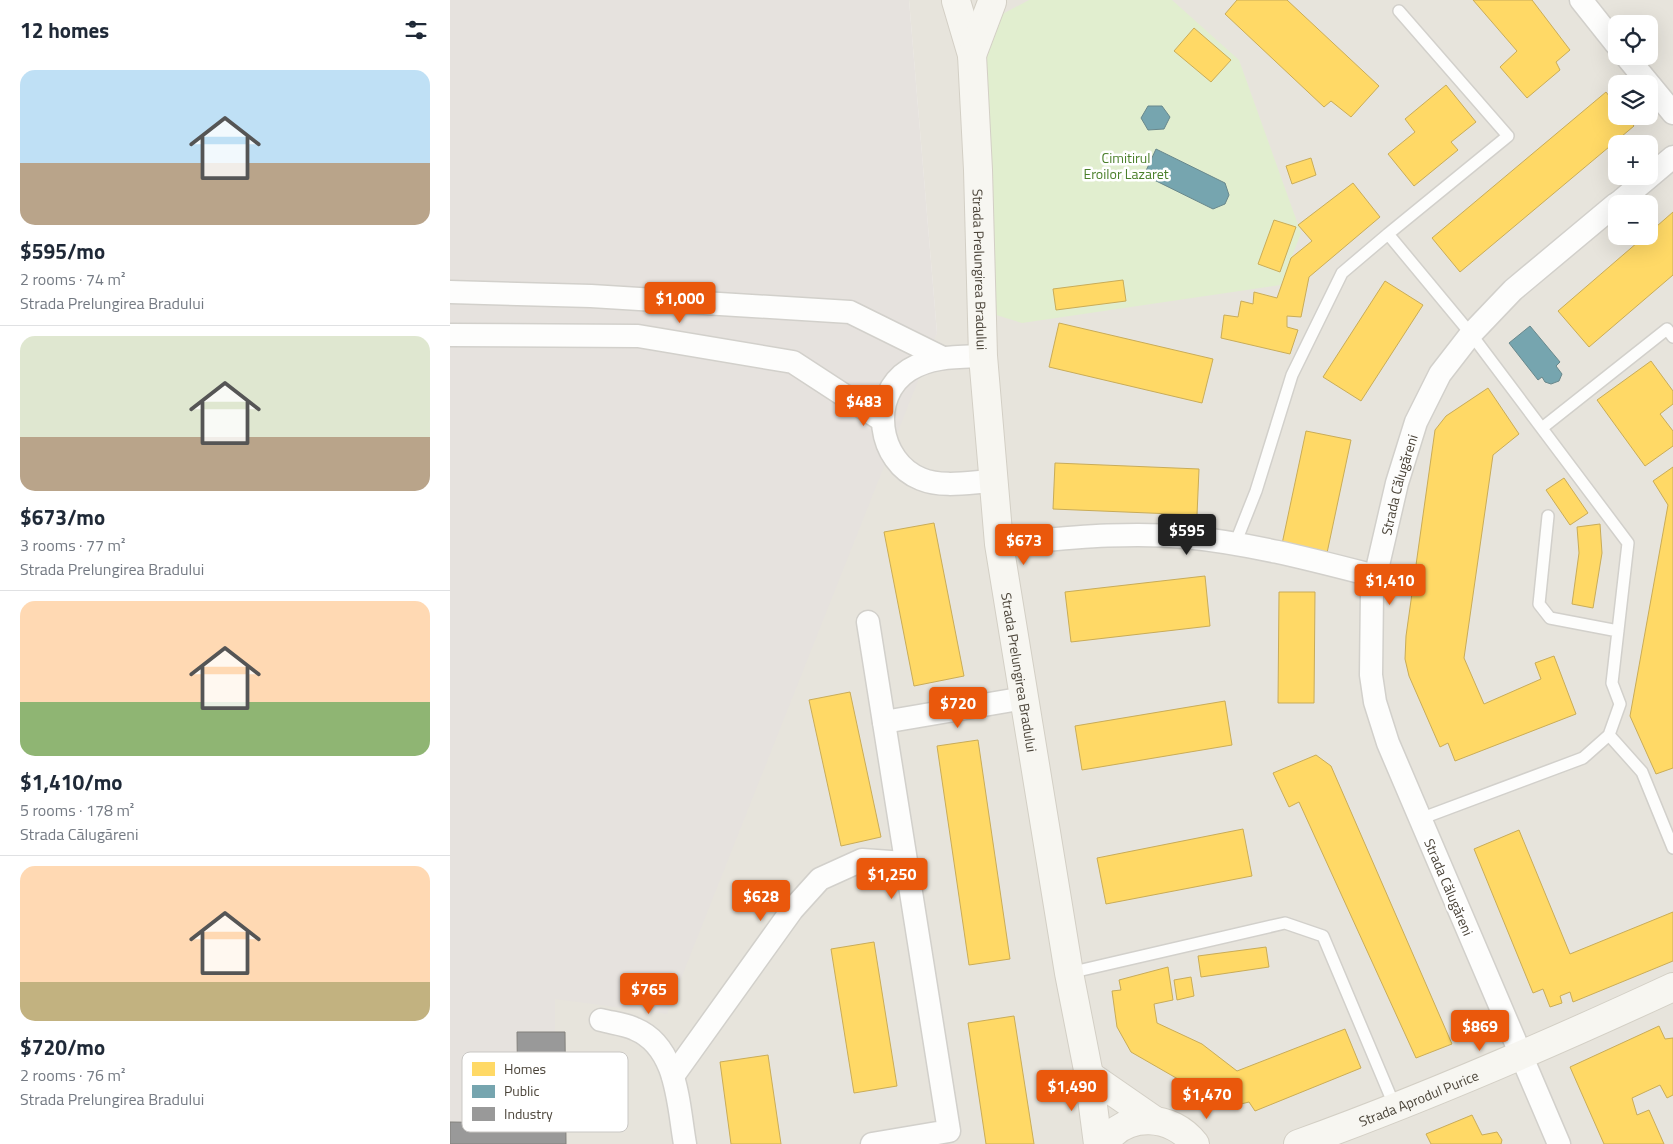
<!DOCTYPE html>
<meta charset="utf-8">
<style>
:root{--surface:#fff;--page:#f6f6f7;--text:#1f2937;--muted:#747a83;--line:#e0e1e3;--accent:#ea580c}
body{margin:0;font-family:"Titillium Web",sans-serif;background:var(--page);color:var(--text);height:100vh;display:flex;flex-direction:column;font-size:19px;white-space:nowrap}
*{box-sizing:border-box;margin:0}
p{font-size:16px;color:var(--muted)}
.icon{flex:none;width:28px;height:28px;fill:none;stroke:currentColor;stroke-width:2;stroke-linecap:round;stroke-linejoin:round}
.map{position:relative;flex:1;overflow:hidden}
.sheet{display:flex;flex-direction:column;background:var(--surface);width:450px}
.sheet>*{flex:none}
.fabs{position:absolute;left:1158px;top:15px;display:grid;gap:10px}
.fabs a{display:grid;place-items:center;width:50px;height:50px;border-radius:10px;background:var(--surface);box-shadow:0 5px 20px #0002;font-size:25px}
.price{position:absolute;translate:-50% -42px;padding:0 11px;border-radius:5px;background:var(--accent);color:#fff;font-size:16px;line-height:32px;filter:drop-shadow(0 1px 2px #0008)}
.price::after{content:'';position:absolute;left:50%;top:30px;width:15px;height:11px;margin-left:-8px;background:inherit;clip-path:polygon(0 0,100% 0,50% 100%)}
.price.current{background:#222;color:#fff}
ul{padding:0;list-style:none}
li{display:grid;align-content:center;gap:10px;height:265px;padding:0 20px}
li+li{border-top:1px solid var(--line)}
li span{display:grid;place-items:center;height:155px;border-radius:15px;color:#555}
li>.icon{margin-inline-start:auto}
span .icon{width:90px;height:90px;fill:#fffc;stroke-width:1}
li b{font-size:21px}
h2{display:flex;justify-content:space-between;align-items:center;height:60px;padding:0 20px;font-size:21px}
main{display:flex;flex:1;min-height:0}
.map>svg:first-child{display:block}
</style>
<main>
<section class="sheet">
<h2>12 homes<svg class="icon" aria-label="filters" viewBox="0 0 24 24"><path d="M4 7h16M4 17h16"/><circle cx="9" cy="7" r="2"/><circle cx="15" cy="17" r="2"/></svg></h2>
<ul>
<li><span style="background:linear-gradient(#bfe0f5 60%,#b9a48a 0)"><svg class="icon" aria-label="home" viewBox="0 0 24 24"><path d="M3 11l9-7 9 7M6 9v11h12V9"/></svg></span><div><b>$595/mo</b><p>2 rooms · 74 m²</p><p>Strada Prelungirea Bradului</p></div></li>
<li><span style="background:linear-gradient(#dfe7d0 65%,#b9a48a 0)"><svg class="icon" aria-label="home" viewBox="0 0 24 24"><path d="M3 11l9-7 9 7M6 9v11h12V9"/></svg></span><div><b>$673/mo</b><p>3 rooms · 77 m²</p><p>Strada Prelungirea Bradului</p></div></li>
<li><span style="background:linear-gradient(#ffd9b3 65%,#8fb573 0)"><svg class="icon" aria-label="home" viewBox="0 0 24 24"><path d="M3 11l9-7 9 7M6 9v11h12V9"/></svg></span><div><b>$1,410/mo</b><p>5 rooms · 178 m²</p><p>Strada Călugăreni</p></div></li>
<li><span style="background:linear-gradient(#ffd9b3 75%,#c2b280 0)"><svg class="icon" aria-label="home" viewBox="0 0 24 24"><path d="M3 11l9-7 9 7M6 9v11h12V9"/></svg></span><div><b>$720/mo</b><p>2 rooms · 76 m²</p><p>Strada Prelungirea Bradului</p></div></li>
</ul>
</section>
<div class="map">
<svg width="1223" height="1144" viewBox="0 0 1223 1144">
<rect width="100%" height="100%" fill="#f4f2ee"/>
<path fill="#e7e4dc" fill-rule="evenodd" d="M 459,0 L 1223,0 L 1223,1144 L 105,1144 L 105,999 L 487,333 ZM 1166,24 L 1199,24 L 1199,56 L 1166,56 ZM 1166,84 L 1199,84 L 1199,116 L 1166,116 ZM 1166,144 L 1199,144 L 1199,176 L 1166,176 ZM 1166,204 L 1199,204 L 1199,236 L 1166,236 Z"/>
<path fill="#e6e2de" d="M 0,0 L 459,0 L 487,333 L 217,1014 L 105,999 L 105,1144 L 0,1144 Z"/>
<path fill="#e1eecf" d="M 579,0 L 722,0 L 789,60 L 851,233 L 831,285 L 572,323 L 543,314 L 531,56 L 547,17 Z"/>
<path fill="#ffd966" stroke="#c9ac58" d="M 787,0 L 837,0 L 929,86 L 901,117 L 881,101 L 874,107 L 775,14 Z
M 1023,0 L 1082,0 L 1120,50 L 1106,62 L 1110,70 L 1077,98 L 1050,67 L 1067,51 Z
M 744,28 L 781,60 L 761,82 L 724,51 Z
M 996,85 L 1026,122 L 1001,142 L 1008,150 L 964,186 L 938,154 L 965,132 L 955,119 Z
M 1156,92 L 1166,105 L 1166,116 L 1176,116 L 1184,126 L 1010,272 L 982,238 Z
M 861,158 L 866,175 L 842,184 L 836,166 Z
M 903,183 L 930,217 L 859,277 L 851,317 L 837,316 L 837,327 L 848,330 L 840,354 L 771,338 L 774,315 L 788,317 L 791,301 L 803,304 L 804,292 L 827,298 L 841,258 L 862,241 L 848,225 Z
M 1223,212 L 1223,275 L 1139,347 L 1108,311 L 1195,236 L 1199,236 L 1199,233 Z
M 824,220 L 846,227 L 830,272 L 808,264 Z
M 673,280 L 676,301 L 606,310 L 603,289 Z
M 935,281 L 973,305 L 911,401 L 873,377 Z
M 609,323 L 763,359 L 752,403 L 599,367 Z
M 1201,361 L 1223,391 L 1223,404 L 1210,414 L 1223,431 L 1223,446 L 1195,466 L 1147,400 Z
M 1038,388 L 1069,434 L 1043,455 L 1014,658 L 1034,704 L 1091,679 L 1085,663 L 1104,656 L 1126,714 L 1005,761 L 998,743 L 990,747 L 959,676 L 955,659 L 956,636 L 985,430 L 996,416 Z
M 856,431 L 901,440 L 877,553 L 832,544 Z
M 605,463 L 749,469 L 747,515 L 603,509 Z
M 1223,467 L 1223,768 L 1206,774 L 1180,716 L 1218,505 L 1203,481 Z
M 1114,478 L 1138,513 L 1120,525 L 1096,490 Z
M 484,523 L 514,676 L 464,686 L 434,532 Z
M 1150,524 L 1152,553 L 1143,608 L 1122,604 L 1129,553 L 1127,527 Z
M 755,576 L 760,626 L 621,642 L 615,592 Z
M 829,592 L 865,592 L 864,703 L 828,703 Z
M 400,692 L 431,837 L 391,846 L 359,700 Z
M 775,701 L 782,745 L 632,770 L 625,726 Z
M 528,740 L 560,959 L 519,965 L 487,746 Z
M 866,755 L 881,766 L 1002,1044 L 966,1058 L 849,802 L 839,807 L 823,773 Z
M 793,829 L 802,876 L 656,904 L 647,858 Z
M 1069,830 L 1120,954 L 1223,912 L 1223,961 L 1123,1002 L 1120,992 L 1110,996 L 1112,1003 L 1100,1007 L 1093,989 L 1083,993 L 1024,849 Z
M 424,942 L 447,1086 L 404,1093 L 381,949 Z
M 816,947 L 819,967 L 751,977 L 748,956 Z
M 718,967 L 723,1000 L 704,1004 L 707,1023 L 752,1044 L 787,1071 L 895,1029 L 911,1068 L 805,1111 L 799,1102 L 787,1105 L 778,1099 L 761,1098 L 681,1052 L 667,1027 L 662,991 L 671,990 L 669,980 Z
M 741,977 L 744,996 L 727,1000 L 724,980 Z
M 564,1016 L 584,1144 L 536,1144 L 518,1023 Z
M 1209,1026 L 1215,1039 L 1223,1038 L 1223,1095 L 1217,1098 L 1210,1085 L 1182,1098 L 1187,1115 L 1199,1110 L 1214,1144 L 1154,1144 L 1120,1067 Z
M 318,1055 L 331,1144 L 281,1144 L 270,1062 Z
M 1022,1115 L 1032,1135 L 1047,1132 L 1052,1140 L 1051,1144 L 981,1144 L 976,1134 Z"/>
<path fill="#76a5af" stroke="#69888c" d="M 698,106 L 712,106 L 720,117 L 714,129 L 698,130 L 691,118 Z
M 706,149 L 775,183 L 779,195 L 775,204 L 763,209 L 694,175 Z
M 1080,326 L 1110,362 L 1106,366 L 1112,374 L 1109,381 L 1101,384 L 1095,382 L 1092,377 L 1088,380 L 1059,343 Z"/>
<path fill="#999" stroke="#82807c" d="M 67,1032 L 115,1032 L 116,1144 L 0,1144 L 0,1122 L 68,1123 Z"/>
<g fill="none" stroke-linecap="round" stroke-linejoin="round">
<g stroke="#d2d0cb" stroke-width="14">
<path id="lane" d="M 938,234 L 1058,136 L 949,11
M 1092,428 L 1217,329 L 1223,337
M 1098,516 L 1089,604 L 1100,618 L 1168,631
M 785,544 L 806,491 L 842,375 L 892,273 L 938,234 L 1021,334 L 1178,543 L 1162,683 L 1170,704 L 1159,735 L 1133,758 L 970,819
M 1159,735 L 1192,772 L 1223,848
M 619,973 L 835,923 L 873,936 L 945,1107"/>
</g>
<g stroke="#d2d0cb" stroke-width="25">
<g id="street">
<path d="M 1131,0 L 1166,44"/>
<path d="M 1176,56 L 1223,113"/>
<path d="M 1167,204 L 1223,157"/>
<path d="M 0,292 L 141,296 L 400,312 L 493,358"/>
<path d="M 0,335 L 188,336 L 343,362 L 432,420"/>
<path d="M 533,356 C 508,357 481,356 459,370 C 418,396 428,462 471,479 C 493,488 521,482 544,481"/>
<path d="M 549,544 C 610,539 674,531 735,537 C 799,543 863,560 925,576"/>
<path d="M 418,622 L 499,1131 L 422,1144"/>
<path d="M 434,722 L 575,698"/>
<path d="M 151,1020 C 162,1023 175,1024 185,1029 C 228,1047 228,1105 235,1144"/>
<path d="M 223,1076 L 342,910 L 370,879 L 412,860 L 455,863"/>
<path id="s1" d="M 1109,1144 L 938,743 L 925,702 L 921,675 L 922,591 L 947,483 L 966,422 L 990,374 L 1021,334 L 1063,290 L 1166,204"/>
</g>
</g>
<g stroke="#d3cfc5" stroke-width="30">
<g id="secondary">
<path id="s2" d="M 506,1 L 522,55 L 528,170 L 533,356 L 549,544 L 619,973 L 639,1075 L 648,1144"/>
<path d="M 522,55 L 542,2"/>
<path d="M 639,1075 L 704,1120"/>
<path d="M 654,1144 C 676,1111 722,1114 745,1144"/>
<path id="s3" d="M 848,1144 C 976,1098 1100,1044 1223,987"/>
</g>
</g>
<use href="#lane" stroke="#fdfdfc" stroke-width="11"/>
<use href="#street" stroke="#fdfdfc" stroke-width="22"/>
<use href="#secondary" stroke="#f7f6f1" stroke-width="28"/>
</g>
<g text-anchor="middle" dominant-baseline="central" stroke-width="5" stroke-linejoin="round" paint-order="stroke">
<g font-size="14" fill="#4a7f2a" stroke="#fff">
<text x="676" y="157">Cimitirul<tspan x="676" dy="16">Eroilor Lazaret</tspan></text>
</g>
<g font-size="14" fill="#4b4439" stroke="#fff">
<text stroke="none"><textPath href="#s2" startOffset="271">Strada Prelungirea Bradului</textPath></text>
<text stroke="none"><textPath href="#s1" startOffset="700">Strada Călugăreni</textPath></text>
<text stroke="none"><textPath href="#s2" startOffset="676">Strada Prelungirea Bradului</textPath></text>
<text transform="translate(999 887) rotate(67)">Strada Călugăreni</text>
<text stroke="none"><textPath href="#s3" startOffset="129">Strada Aprodul Purice</textPath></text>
</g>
</g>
<rect x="12" y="1052" width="166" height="80" rx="8" fill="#fff" stroke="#c9c7c4" stroke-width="1"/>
<rect x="22" y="1062" width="23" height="14" fill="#ffd966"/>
<rect x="22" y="1085" width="23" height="13" fill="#76a5af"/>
<rect x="22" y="1107" width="23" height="14" fill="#999"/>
<g font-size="14" fill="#4b4439">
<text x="54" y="1074">Homes</text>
<text x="54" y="1096">Public</text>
<text x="54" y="1119">Industry</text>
</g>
</svg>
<div class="fabs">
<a><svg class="icon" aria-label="locate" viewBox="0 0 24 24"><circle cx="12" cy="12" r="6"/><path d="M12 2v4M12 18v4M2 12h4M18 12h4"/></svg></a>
<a><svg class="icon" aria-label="layers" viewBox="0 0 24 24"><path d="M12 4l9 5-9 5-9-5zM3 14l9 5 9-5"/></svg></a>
<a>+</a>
<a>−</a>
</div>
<b class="price" style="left:230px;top:324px">$1,000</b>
<b class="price" style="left:414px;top:427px">$483</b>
<b class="price current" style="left:737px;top:556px">$595</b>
<b class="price" style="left:574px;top:566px">$673</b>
<b class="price" style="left:940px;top:606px">$1,410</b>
<b class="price" style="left:508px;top:729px">$720</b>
<b class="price" style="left:442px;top:900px">$1,250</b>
<b class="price" style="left:311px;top:922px">$628</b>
<b class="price" style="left:199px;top:1015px">$765</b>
<b class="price" style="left:1030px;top:1052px">$869</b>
<b class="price" style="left:622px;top:1112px">$1,490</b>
<b class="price" style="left:757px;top:1120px">$1,470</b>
</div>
</main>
